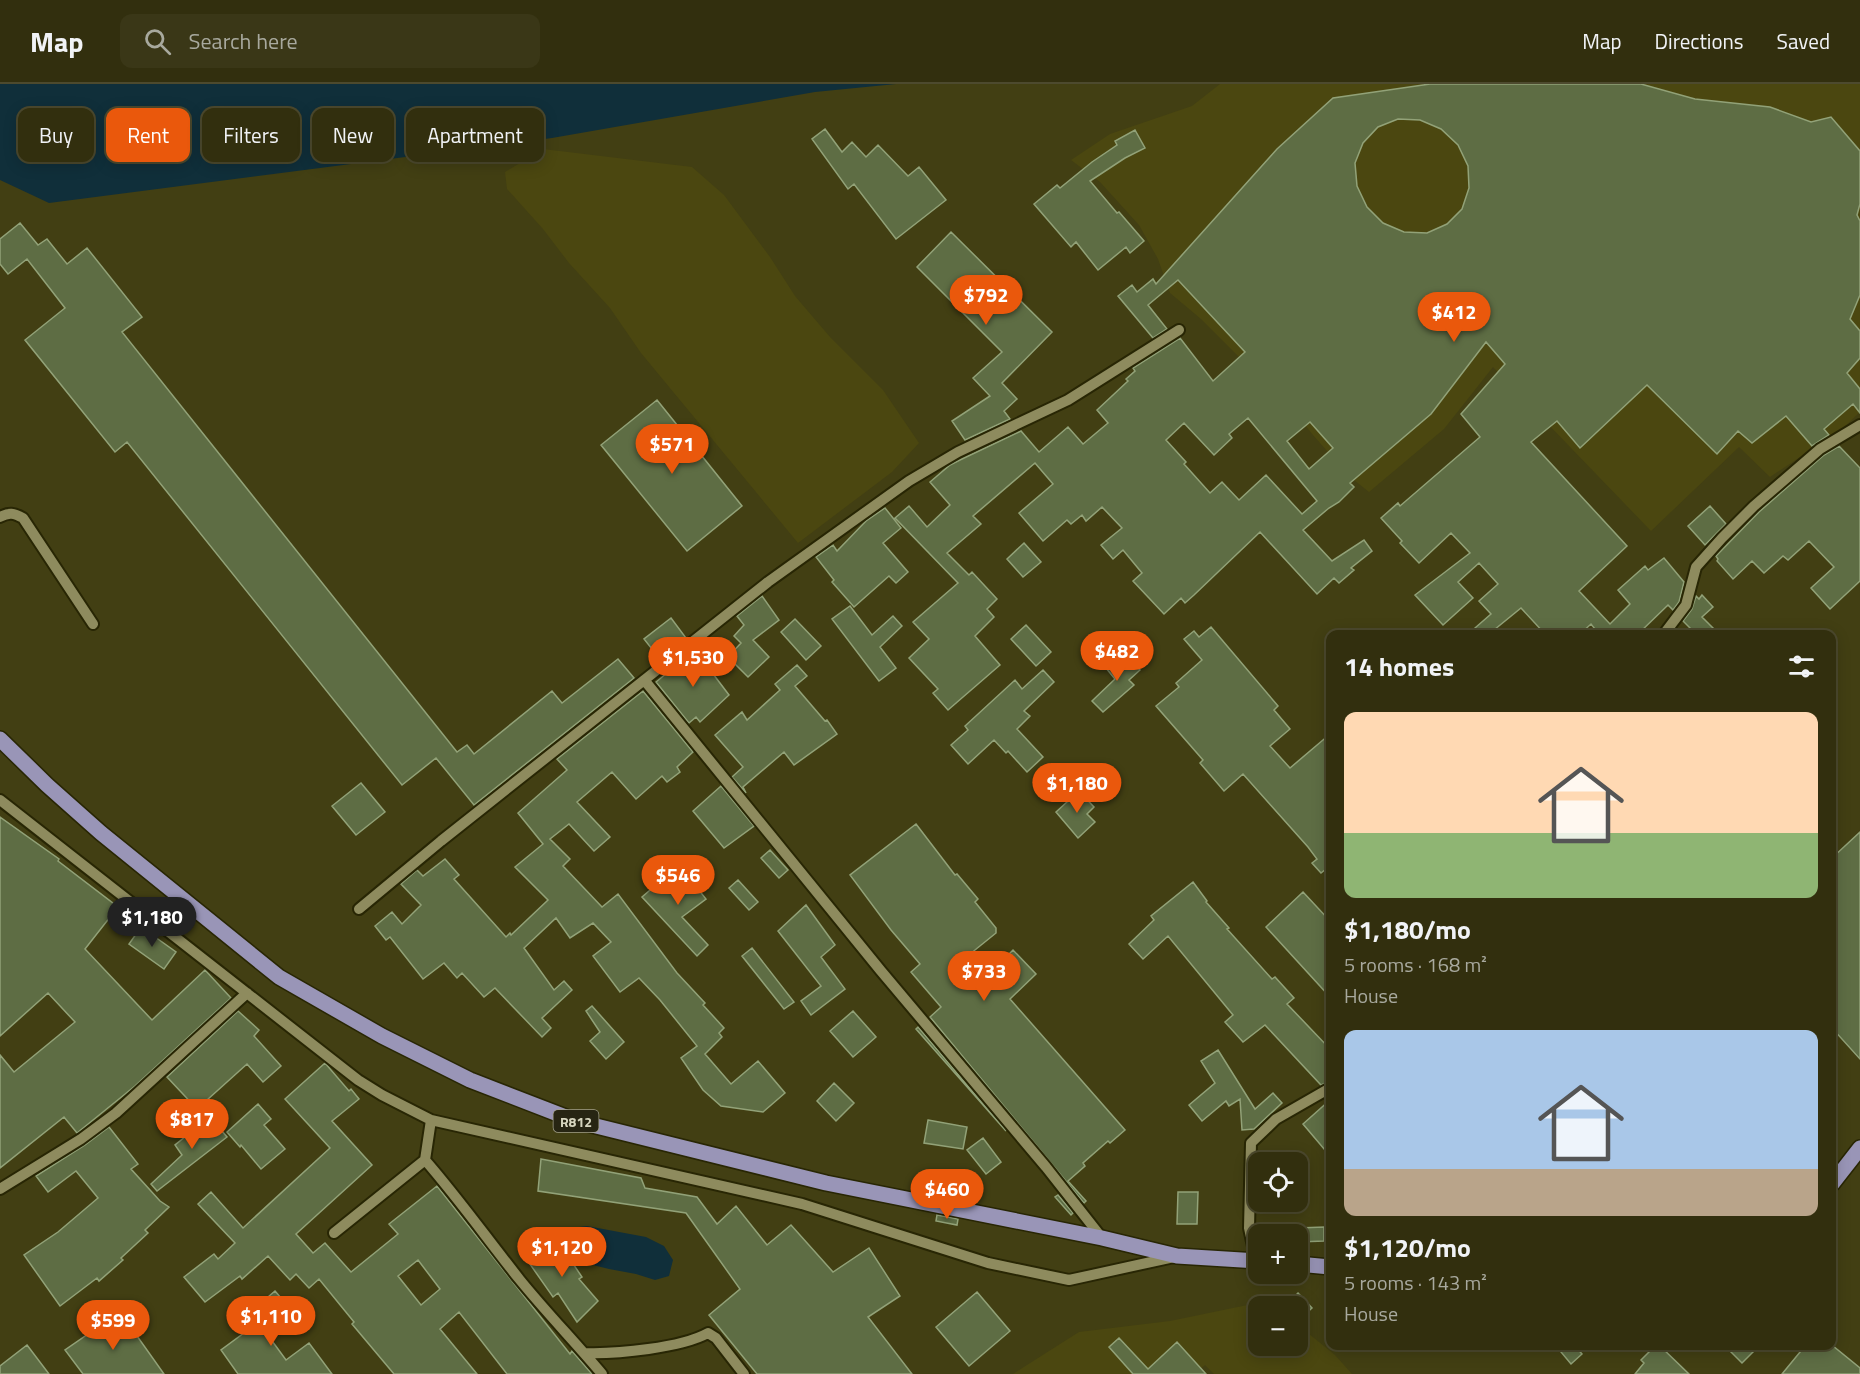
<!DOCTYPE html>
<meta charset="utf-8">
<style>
:root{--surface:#322f0e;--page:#3a3717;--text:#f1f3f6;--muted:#a8a99e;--line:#4d4a2e;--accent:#ea580c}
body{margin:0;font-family:"Titillium Web",sans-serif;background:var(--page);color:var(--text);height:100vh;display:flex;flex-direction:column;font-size:22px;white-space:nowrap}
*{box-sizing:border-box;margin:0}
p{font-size:20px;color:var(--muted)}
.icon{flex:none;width:33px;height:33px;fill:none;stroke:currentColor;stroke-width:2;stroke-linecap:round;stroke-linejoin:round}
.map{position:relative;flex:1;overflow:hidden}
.sheet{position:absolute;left:1326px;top:546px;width:510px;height:720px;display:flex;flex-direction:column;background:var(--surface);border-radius:12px;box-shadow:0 3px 15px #0003,0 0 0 2px var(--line)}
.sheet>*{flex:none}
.banner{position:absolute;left:18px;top:24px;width:570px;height:54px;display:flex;gap:12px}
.tools{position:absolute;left:1248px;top:1068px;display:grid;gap:12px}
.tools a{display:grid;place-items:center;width:60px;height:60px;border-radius:12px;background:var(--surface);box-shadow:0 3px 15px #0003,0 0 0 2px var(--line);font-size:30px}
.price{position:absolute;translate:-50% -51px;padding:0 14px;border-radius:21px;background:var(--accent);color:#fff;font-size:20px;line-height:39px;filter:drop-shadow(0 2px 3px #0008)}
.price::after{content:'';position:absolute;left:50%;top:36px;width:18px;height:14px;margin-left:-9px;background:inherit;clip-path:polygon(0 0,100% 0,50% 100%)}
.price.on{background:#222;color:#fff}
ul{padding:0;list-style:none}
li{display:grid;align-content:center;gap:12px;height:318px;padding:0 18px}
li span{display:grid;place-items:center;height:186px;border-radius:12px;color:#555}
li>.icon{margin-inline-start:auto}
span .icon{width:108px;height:108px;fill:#fffc;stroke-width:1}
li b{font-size:26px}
h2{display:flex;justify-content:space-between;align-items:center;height:72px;padding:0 18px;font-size:26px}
.tag{padding:0 21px;border-radius:12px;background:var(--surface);box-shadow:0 3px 15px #0003,0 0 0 2px var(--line);font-size:21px;line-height:54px}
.tag.on{background:var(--accent);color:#fff}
header{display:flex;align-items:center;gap:36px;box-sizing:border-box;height:84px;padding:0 30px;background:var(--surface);border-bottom:2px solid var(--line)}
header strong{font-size:28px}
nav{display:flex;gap:33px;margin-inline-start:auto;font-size:21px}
.search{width:420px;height:54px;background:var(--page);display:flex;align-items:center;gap:15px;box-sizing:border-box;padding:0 21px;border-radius:12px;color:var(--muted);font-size:22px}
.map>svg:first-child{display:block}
</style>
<header>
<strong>Map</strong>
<div class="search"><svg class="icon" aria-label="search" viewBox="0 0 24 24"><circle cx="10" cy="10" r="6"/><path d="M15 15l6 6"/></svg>Search here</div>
<nav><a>Map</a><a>Directions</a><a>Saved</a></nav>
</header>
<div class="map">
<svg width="1860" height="1290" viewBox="0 0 1860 1290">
<rect width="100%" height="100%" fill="#423f13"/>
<path fill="#4b4710" d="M 1220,0 L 1860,0 L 1860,328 L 1843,344 L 1770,393 L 1739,363 L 1651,447 L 1493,283 L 1444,345 L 1369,408 L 1349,392 L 1313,351 L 1271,299 L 1237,271 L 1201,235 L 1170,209 L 1158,175 L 1139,141 L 1100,98 L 1071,76 L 1110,50 L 1192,22 Z
M 543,65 L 692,83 L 724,111 L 770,173 L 795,212 L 830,253 L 883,306 L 919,359 L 892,388 L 798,459 L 641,269 L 610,224 L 569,179 L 543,145 L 507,105 L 505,88 Z
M 1267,1217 L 1274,1222 L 1258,1222 L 1258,1262 L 1298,1262 L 1298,1241 L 1335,1271 L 1352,1290 L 1214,1290 L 1205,1281 L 1195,1290 L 1177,1259 L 1142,1290 L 1013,1290 L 1079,1248 L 1170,1237 Z"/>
<path fill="#102f3a" d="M 0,0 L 896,0 L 815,8 L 552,54 L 49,119 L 0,96 Z
M 587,1142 L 646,1153 L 664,1162 L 673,1176 L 669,1192 L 655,1196 L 636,1190 L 609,1185 L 589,1180 L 571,1169 L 569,1155 L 572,1144 Z"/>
<path fill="#5e6d44" stroke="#92a278" stroke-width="1.5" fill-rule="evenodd" d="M 1430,0 L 1641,0 L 1695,15 L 1770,23 L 1811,38 L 1831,33 L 1860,67 L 1860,120 L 1857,131 L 1860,137 L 1860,211 L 1850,235 L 1860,247 L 1860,274 L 1847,289 L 1860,305 L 1860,329 L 1853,320 L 1824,345 L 1829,351 L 1812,362 L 1786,332 L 1752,359 L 1738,347 L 1717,370 L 1647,301 L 1580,364 L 1557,337 L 1531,358 L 1627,462 L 1579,507 L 1610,540 L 1630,520 L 1618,506 L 1645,482 L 1648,486 L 1664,474 L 1684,498 L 1679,518 L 1673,526 L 1668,521 L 1638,550 L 1599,550 L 1591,540 L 1580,550 L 1545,550 L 1521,524 L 1489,550 L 1481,550 L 1475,544 L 1491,530 L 1479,517 L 1498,500 L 1479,479 L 1458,498 L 1473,514 L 1443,541 L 1415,511 L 1470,469 L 1451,449 L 1419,479 L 1400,459 L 1402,457 L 1381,434 L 1398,419 L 1400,422 L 1480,353 L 1461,330 L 1505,280 L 1486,258 L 1431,330 L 1350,399 L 1354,403 L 1339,418 L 1329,424 L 1303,446 L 1332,477 L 1364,456 L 1372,467 L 1351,484 L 1354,486 L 1339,499 L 1334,494 L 1317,510 L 1260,448 L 1194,511 L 1185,519 L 1181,514 L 1164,530 L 1133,497 L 1142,489 L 1123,466 L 1113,475 L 1101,461 L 1122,444 L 1102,423 L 1086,437 L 1082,431 L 1071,440 L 1067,436 L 1043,457 L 1019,429 L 1053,400 L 1035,379 L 973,432 L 981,440 L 947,469 L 969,491 L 972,488 L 997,515 L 987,525 L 994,533 L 975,552 L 1000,581 L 948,626 L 933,609 L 938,605 L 909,574 L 929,555 L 913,538 L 958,499 L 895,434 L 909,422 L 927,443 L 950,421 L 930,398 L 950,381 L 962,375 L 1021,347 L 1039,368 L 1068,343 L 1083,360 L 1108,339 L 1097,326 L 1128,297 L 1126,295 L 1135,287 L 1133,284 L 1180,254 L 1213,297 L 1245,268 L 1178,196 L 1148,221 L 1167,245 L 1153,254 L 1118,212 L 1132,201 L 1137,208 L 1153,195 L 1156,200 L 1277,65 L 1333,14 ZM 1398,35 L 1420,36 L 1441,45 L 1458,61 L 1468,82 L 1469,104 L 1462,125 L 1447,140 L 1427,149 L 1404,148 L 1383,139 L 1367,123 L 1357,102 L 1355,79 L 1363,59 L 1378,43 ZM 1248,334 L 1317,417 L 1302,430 L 1266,391 L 1239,416 L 1222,398 L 1210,409 L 1184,380 L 1186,378 L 1166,356 L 1184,339 L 1214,371 L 1232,354 L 1229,350 ZM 1310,338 L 1333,364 L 1309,385 L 1287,357 Z
M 825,45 L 842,68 L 852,58 L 866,73 L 878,61 L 908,92 L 919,83 L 946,116 L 896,155 L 854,100 L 848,105 L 812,55 Z
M 1135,46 L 1145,64 L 1125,74 L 1090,97 L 1117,129 L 1119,128 L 1144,157 L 1130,169 L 1126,163 L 1098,186 L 1076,158 L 1071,163 L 1034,120 L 1057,101 L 1060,104 L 1092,78 L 1117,61 L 1115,57 Z
M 20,139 L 38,161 L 47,155 L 67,180 L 87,164 L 142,233 L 122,248 L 457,668 L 467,661 L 474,670 L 552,607 L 562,619 L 618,575 L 634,594 L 474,721 L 436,674 L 402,701 L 127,358 L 115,368 L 25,256 L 65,224 L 27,175 L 8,190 L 0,180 L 0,155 Z
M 951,148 L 1052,248 L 1002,299 L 1017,315 L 1004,327 L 1010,335 L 965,356 L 952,337 L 990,312 L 973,294 L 1002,268 L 917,183 Z
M 657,316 L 742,422 L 687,467 L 601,361 Z
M 1839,362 L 1860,384 L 1860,497 L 1830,525 L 1811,504 L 1834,483 L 1809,457 L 1788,476 L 1783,472 L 1764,489 L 1752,477 L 1733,495 L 1717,477 L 1718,475 L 1716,472 L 1759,428 L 1824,371 Z
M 1710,422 L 1726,440 L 1705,461 L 1688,442 Z
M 885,424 L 901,444 L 883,459 L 908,488 L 896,499 L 889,492 L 854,523 L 832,498 L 834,496 L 816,473 L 833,461 L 837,467 L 866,437 Z
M 1024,459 L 1041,478 L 1023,493 L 1007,475 Z
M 1702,511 L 1713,523 L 1702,533 L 1719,550 L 1696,550 L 1683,537 L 1692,525 L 1696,512 L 1699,515 Z
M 762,512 L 779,536 L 753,556 L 769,573 L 748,593 L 728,573 L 741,559 L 734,552 L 744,541 L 737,532 Z
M 850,522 L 872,551 L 893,532 L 902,542 L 880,563 L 896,584 L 879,597 L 832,535 Z
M 671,534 L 686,554 L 659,574 L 644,555 Z
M 795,535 L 821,562 L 806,576 L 781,548 Z
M 1026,541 L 1051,568 L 1036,582 L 1011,555 Z
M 1211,543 L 1278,622 L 1274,626 L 1290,645 L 1270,662 L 1290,684 L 1330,650 L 1330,790 L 1326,785 L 1321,789 L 1312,779 L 1317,775 L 1308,763 L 1243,690 L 1224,707 L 1200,679 L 1203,676 L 1156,622 L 1179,603 L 1176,599 L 1202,576 L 1184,555 L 1194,547 L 1199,553 Z
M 695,566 L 729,611 L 700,638 L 696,633 L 689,639 L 656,598 Z
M 1124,568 L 1140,586 L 1129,596 L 1134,601 L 1103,628 L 1092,617 L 1115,595 L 1106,584 Z
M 797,581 L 807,592 L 795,602 L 825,637 L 827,636 L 837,650 L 794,681 L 784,668 L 743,703 L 746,709 L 732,693 L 743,683 L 715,651 L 742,628 L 747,636 L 780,606 L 775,600 Z
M 1043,586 L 1054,598 L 1024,627 L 1030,632 L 1017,645 L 1043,673 L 1027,688 L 1008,667 L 1006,669 L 994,656 L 968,680 L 951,661 L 968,646 L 965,642 L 1015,596 L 1022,605 Z
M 643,607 L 693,668 L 677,683 L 680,688 L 667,698 L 662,692 L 636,715 L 612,688 L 577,718 L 610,753 L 594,767 L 569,740 L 550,755 L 570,775 L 563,782 L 602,823 L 618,810 L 677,889 L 705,919 L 703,921 L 724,944 L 719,949 L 722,953 L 705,970 L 731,1000 L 758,977 L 785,1009 L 763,1028 L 721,1022 L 703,1006 L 681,974 L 697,962 L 660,916 L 639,894 L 620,908 L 593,872 L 611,858 L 593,839 L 570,854 L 556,834 L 524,864 L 554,906 L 564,897 L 572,906 L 542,934 L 551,944 L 542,953 L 495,904 L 484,913 L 462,889 L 457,894 L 444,879 L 423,895 L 390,853 L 386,856 L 375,842 L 392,828 L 402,840 L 421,821 L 401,800 L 417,786 L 423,792 L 445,775 L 459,791 L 454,795 L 506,853 L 510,849 L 511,851 L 548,816 L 515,783 L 543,760 L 518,729 L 567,686 L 557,675 Z
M 361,699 L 385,728 L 356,751 L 332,722 Z
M 721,702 L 754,742 L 724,764 L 693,727 Z
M 1079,707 L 1094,723 L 1087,730 L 1095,738 L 1078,754 L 1056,728 Z
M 0,733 L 59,775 L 58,777 L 118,823 L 85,865 L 152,936 L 205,886 L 231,914 L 135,1002 L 77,1049 L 64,1033 L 0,1084 L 0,971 L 14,988 L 75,938 L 48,909 L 0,952 Z
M 916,740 L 955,791 L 957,790 L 978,815 L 975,818 L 996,844 L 996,849 L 970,870 L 988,891 L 1013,866 L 1036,890 L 1010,915 L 1125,1046 L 1110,1059 L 1108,1057 L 1083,1079 L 1085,1082 L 1068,1097 L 1086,1117 L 1084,1119 L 930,933 L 941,923 L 911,888 L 920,880 L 891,846 L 850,791 Z
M 1860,748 L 1860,975 L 1832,944 L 1832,774 Z
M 770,766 L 788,786 L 779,794 L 761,774 Z
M 679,781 L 706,815 L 682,833 L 708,861 L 697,872 L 642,813 Z
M 738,796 L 758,818 L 749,826 L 729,804 Z
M 1193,798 L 1207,817 L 1206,818 L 1229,844 L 1227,845 L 1272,895 L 1275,893 L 1294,914 L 1287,920 L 1330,965 L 1330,997 L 1321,1001 L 1265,941 L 1243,958 L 1225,938 L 1233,931 L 1168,852 L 1143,875 L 1129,860 L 1154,836 L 1151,832 Z
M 1303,808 L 1330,837 L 1330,913 L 1266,843 Z
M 806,821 L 835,861 L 821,873 L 845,905 L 811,931 L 801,917 L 821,902 L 778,847 Z
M 141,843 L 176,868 L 164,885 L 129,860 Z
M 752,864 L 794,918 L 784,925 L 742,872 Z
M 592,922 L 624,958 L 606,975 L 590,957 L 600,948 L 586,927 Z
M 238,927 L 259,946 L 254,952 L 281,982 L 263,998 L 247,980 L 197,1025 L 167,993 Z
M 853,927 L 876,953 L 853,973 L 830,947 Z
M 918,943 L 1006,1047 L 916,945 Z
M 1218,966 L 1255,1025 L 1273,1009 L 1282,1019 L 1254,1045 L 1242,1046 L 1240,1015 L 1229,1022 L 1226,1017 L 1202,1037 L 1189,1021 L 1215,999 L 1201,977 Z
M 325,979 L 349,1007 L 351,1005 L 359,1015 L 332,1037 L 372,1081 L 296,1150 L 313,1169 L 325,1159 L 351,1188 L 398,1150 L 389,1140 L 437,1102 L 570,1270 L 572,1267 L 592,1290 L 507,1290 L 459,1228 L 440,1245 L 477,1290 L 394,1290 L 352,1240 L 354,1238 L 319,1195 L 309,1204 L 296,1190 L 290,1196 L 268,1172 L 242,1195 L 240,1192 L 205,1218 L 184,1193 L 214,1170 L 218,1175 L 235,1159 L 198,1120 L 211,1108 L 243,1144 L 330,1064 L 285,1015 ZM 418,1176 L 440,1205 L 421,1221 L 398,1192 Z
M 834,999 L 854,1019 L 836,1037 L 817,1017 Z
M 1330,1016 L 1330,1072 L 1303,1040 Z
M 258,1020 L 271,1035 L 264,1041 L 285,1065 L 261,1085 L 241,1061 L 240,1063 L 227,1048 Z
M 210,1033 L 227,1053 L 157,1107 L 151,1100 L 182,1071 L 175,1061 Z
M 928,1036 L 967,1043 L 963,1065 L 924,1059 Z
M 109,1043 L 138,1080 L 131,1085 L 160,1117 L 169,1123 L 145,1146 L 148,1149 L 121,1174 L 123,1176 L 99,1197 L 97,1194 L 60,1222 L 24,1171 L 58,1148 L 98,1114 L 76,1087 L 48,1108 L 36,1092 L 85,1061 Z
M 983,1054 L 1001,1078 L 986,1090 L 967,1066 Z
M 541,1075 L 641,1094 L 645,1104 L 697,1113 L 717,1140 L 736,1122 L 767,1161 L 791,1141 L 833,1188 L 869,1164 L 900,1212 L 868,1233 L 912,1290 L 757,1290 L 709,1231 L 740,1205 L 686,1129 L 538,1107 Z
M 942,1104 L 963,1108 L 962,1116 L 941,1112 Z
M 1178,1108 L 1198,1108 L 1197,1140 L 1177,1140 Z
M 1058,1111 L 1073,1129 L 1071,1131 L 1055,1113 Z
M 937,1131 L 958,1135 L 957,1141 L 936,1137 Z
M 1324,1143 L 1324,1157 L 1298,1158 L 1298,1144 Z
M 555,1153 L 582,1193 L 579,1195 L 598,1217 L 577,1238 L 558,1209 L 553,1213 L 525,1173 Z
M 275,1207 L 293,1228 L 267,1250 L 286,1276 L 309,1259 L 332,1290 L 238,1290 L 221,1266 L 263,1235 L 254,1225 Z
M 977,1208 L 1010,1247 L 969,1282 L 936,1243 Z
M 1298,1209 L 1312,1224 L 1302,1233 L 1298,1227 L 1298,1222 L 1293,1222 L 1289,1218 Z
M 120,1228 L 164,1290 L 83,1290 L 65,1266 Z
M 1119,1254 L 1148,1285 L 1177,1258 L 1206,1290 L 1133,1290 L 1109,1263 Z
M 27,1261 L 49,1290 L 0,1290 L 0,1282 Z
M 1556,1262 L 1575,1262 L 1582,1270 L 1571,1280 Z
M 1655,1262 L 1660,1262 L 1689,1290 L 1635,1290 L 1644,1279 L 1641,1276 Z
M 1725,1262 L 1759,1262 L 1742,1279 Z
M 1805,1262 L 1833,1262 L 1860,1284 L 1860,1290 L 1782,1290 Z"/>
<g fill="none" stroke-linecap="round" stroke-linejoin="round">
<g stroke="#282604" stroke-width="14">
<path id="minor" d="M 0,433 C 9,428 14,429 23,434 L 93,540
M 1664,550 L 1686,521 L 1696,483 L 1722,454 L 1754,422 L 1820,365 L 1860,341
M 645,597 L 881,887 L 1046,1083 L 1102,1154
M 0,716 L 358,996 L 382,1011 L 431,1036 L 802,1120 L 988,1179 L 1069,1196 L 1174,1173
M 359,825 L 441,757 L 768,498 L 909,397 L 958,368 L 1068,316 L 1179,246
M 431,1036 L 425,1076 C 459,1115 488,1156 520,1196 C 546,1228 575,1258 602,1290
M 0,1105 L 81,1055 L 116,1029 L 247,909
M 334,1149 L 425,1076
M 1256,1176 L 1249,1144 L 1251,1059 L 1276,1035 L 1330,1004
M 585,1269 C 617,1270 681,1264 708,1249 L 716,1254 L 744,1290"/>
</g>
<g stroke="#282604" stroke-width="18">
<path id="major" d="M 0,655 L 47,701 L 101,749 L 279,893 L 382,952 L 470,996 L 576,1037 L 826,1099 L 1102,1154 L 1177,1172 L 1258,1177
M 1832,1100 L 1860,1064
M 1298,1180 L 1330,1183"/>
</g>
<use href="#minor" stroke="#8e8b5e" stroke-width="10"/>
<use href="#major" stroke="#9995b7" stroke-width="15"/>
</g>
<g text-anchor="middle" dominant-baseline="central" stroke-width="5" stroke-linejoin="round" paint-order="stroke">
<rect fill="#272513" stroke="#a2a08b" stroke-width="1.5" x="553.5" y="1026" width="45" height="22" rx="4.5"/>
<g font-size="14" font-weight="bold" fill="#d6d5be">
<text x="576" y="1037">R812</text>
</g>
</g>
</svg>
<div class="tools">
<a><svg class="icon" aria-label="locate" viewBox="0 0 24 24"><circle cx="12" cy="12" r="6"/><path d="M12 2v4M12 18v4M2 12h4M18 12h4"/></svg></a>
<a>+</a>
<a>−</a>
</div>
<b class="price" style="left:986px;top:242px">$792</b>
<b class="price" style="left:1454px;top:259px">$412</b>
<b class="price" style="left:672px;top:391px">$571</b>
<b class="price" style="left:1117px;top:598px">$482</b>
<b class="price" style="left:693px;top:604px">$1,530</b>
<b class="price" style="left:1077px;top:730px">$1,180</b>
<b class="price" style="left:678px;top:822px">$546</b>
<b class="price on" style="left:152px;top:864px">$1,180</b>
<b class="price" style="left:984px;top:918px">$733</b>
<b class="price" style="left:192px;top:1066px">$817</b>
<b class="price" style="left:947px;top:1136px">$460</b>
<b class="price" style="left:562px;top:1194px">$1,120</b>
<b class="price" style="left:271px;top:1263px">$1,110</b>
<b class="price" style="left:113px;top:1267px">$599</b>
<div class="banner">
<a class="tag">Buy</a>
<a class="tag on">Rent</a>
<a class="tag">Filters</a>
<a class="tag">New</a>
<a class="tag">Apartment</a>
</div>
<section class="sheet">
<h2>14 homes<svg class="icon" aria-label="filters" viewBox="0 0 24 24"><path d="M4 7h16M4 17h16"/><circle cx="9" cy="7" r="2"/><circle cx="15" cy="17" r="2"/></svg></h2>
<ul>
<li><span style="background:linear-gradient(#ffd9b3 65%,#8fb573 0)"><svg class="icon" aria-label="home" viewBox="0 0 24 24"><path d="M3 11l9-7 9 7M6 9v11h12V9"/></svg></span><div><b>$1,180/mo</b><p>5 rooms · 168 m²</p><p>House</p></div></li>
<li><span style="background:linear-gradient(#a9c7e8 75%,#b9a48a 0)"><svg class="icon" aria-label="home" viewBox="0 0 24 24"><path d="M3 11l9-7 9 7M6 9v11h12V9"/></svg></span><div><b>$1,120/mo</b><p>5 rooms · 143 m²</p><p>House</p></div></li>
</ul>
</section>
</div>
